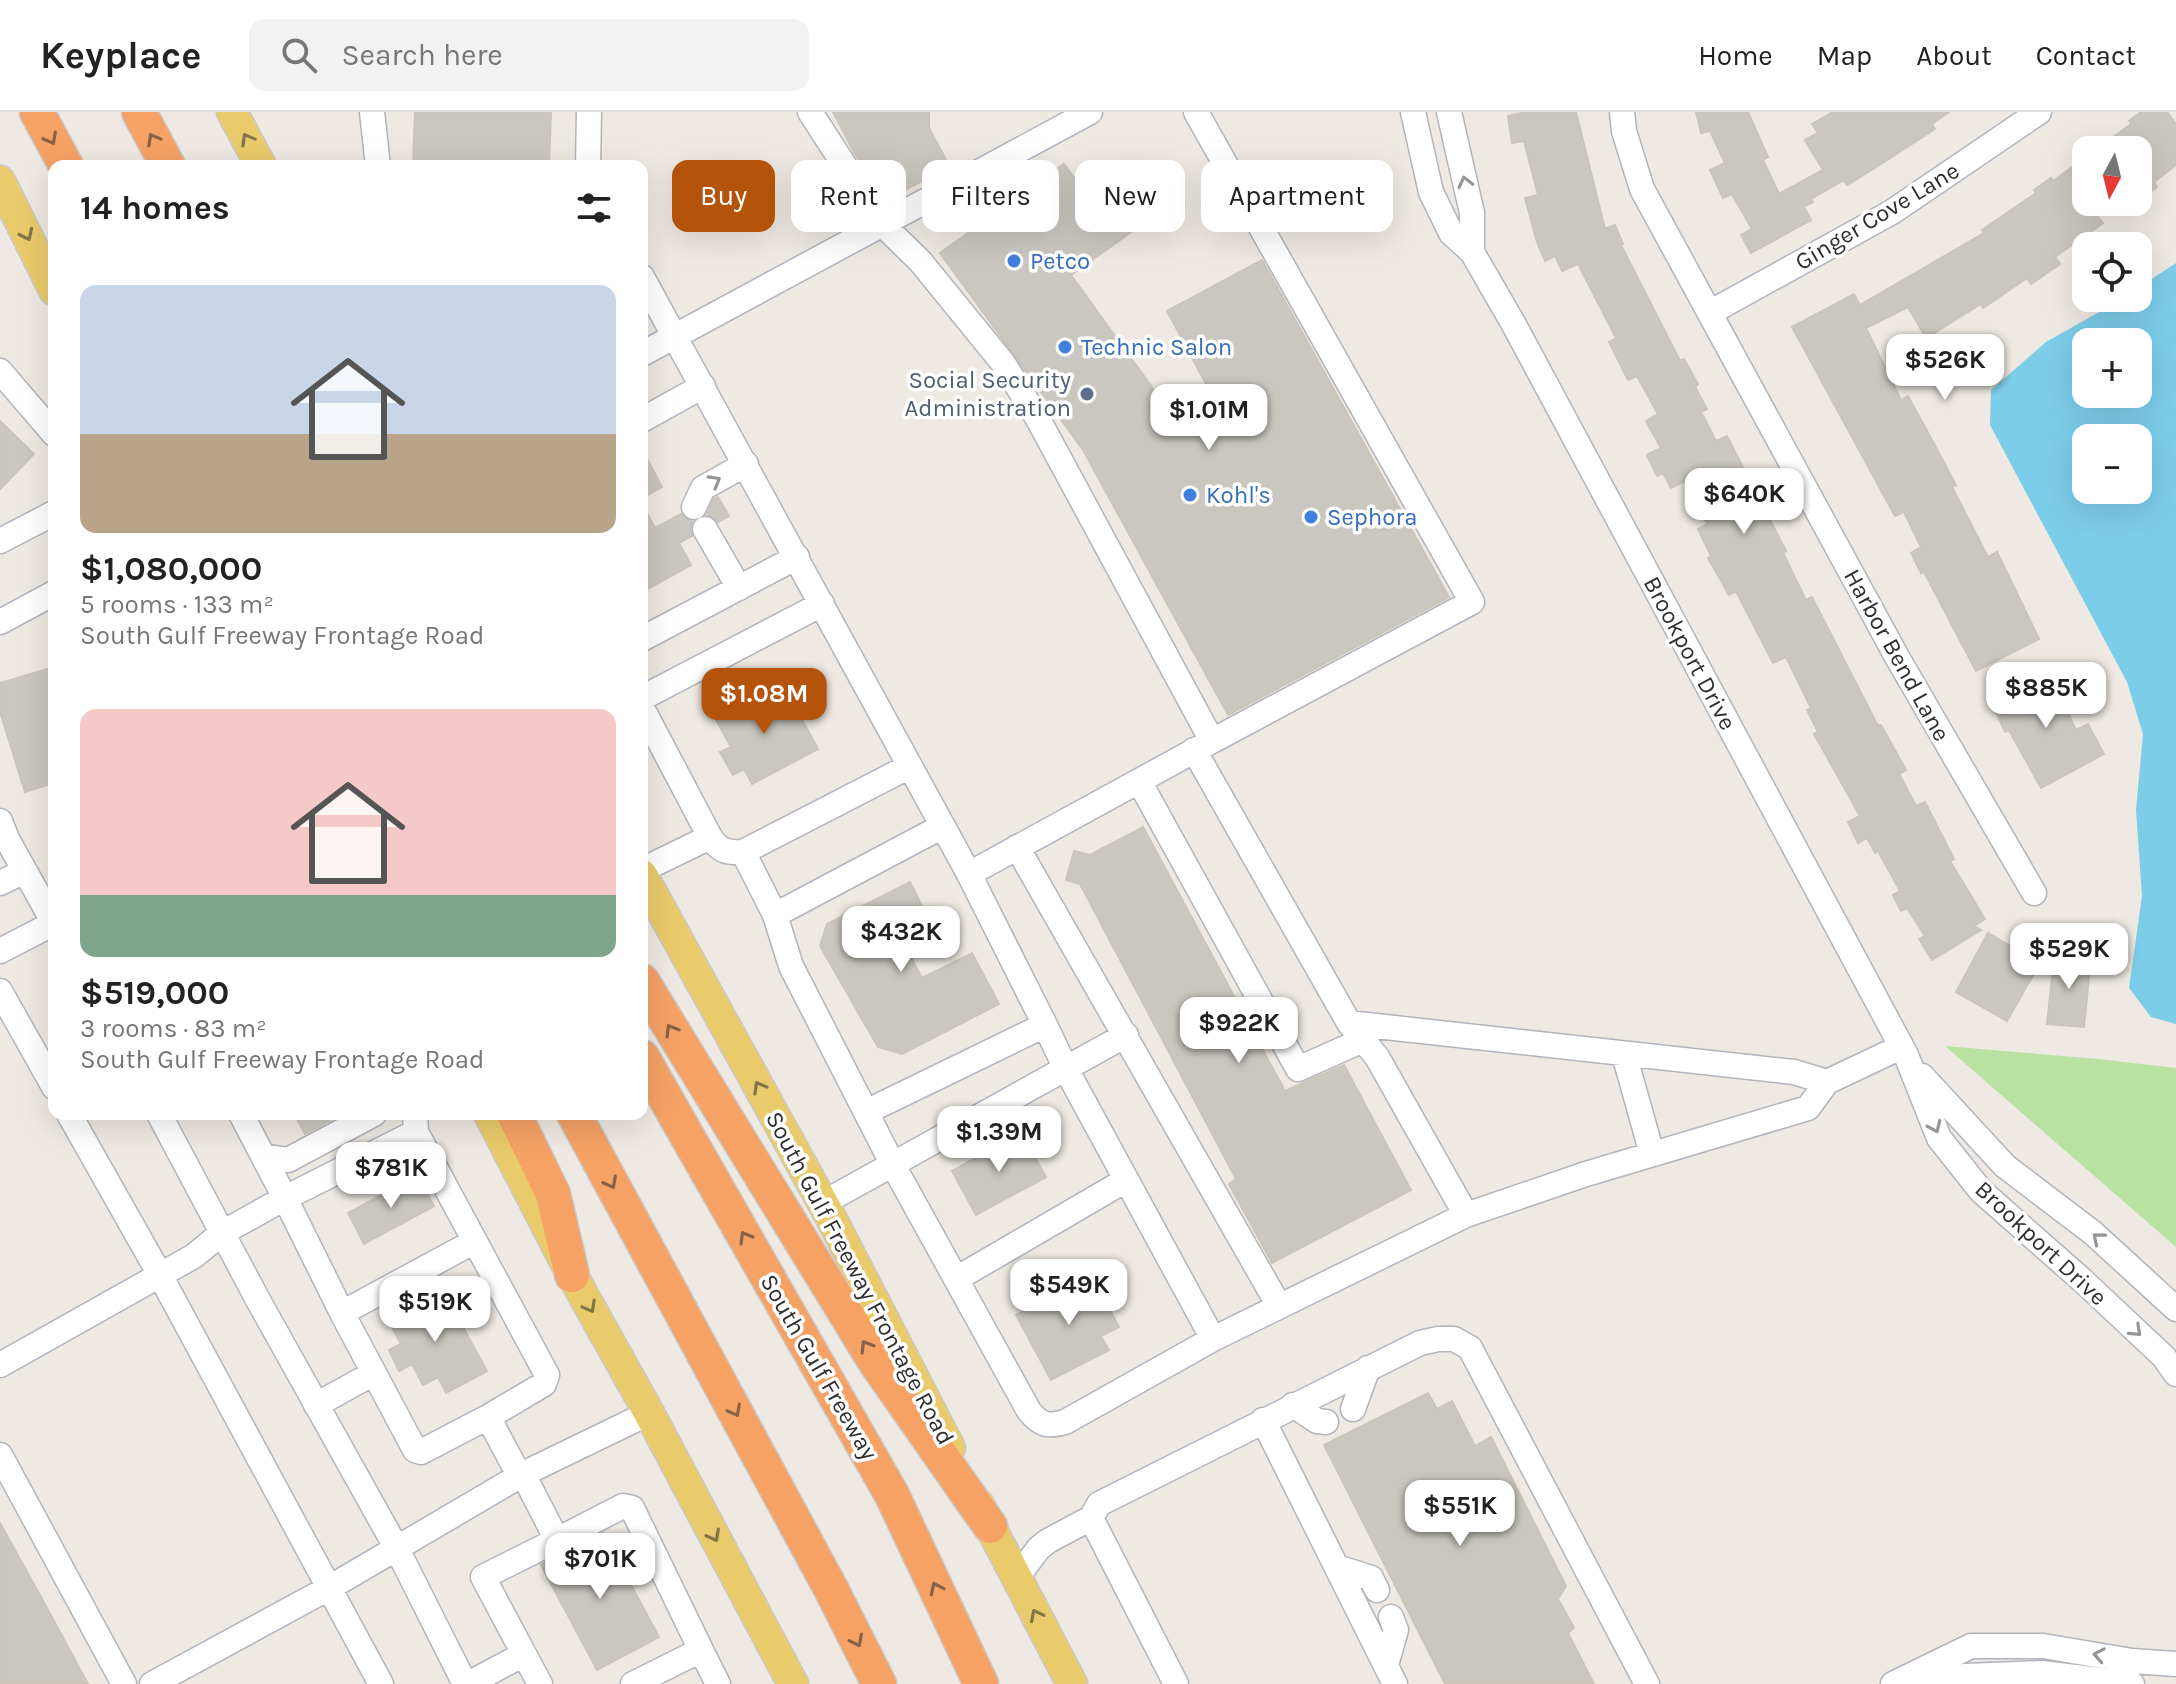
<!DOCTYPE html>
<meta charset="utf-8">
<style>
:root{--surface:#fff;--page:#f2f2f2;--text:#222;--muted:#767676;--line:#e0e0e0;--accent:#b45309}
body{margin:0;font-family:Karla,sans-serif;background:var(--page);color:var(--text);height:100vh;display:flex;flex-direction:column;font-size:30px;white-space:nowrap}
*{box-sizing:border-box;margin:0}
p{font-size:26px;color:var(--muted)}
.icon{flex:none;width:44px;height:44px;fill:none;stroke:currentColor;stroke-width:2;stroke-linecap:round;stroke-linejoin:round}
.map{position:relative;flex:1;overflow:hidden}
.sheet{position:absolute;left:48px;top:48px;width:600px;height:960px;display:flex;flex-direction:column;background:var(--surface);border-radius:16px;box-shadow:0 8px 32px #0002}
.sheet>*{flex:none}
.hud{position:absolute;left:672px;top:48px;width:760px;height:72px;display:flex;gap:16px}
.needle{width:52px;rotate:187deg}
.fabs{position:absolute;left:2072px;top:24px;display:grid;gap:16px}
.fabs a{display:grid;place-items:center;width:80px;height:80px;border-radius:16px;background:var(--surface);box-shadow:0 8px 32px #0002;font-size:40px}
.price{position:absolute;translate:-50% -68px;padding:0 18px;border-radius:16px;background:#fff;color:#222;font-size:26px;line-height:52px;filter:drop-shadow(0 2px 4px #0008)}
.price::after{content:'';position:absolute;left:50%;top:48px;width:24px;height:18px;margin-left:-12px;background:inherit;clip-path:polygon(0 0,100% 0,50% 100%)}
.price.on{background:var(--accent);color:#fff}
ul{padding:0;list-style:none}
li{display:grid;align-content:center;gap:16px;height:424px;padding:0 32px}
li span{display:grid;place-items:center;height:248px;border-radius:16px;color:#555}
li>.icon{margin-inline-start:auto}
span .icon{width:144px;height:144px;fill:#fffc;stroke-width:1}
li b{font-size:34px}
h2{display:flex;justify-content:space-between;align-items:center;height:96px;padding:0 32px;font-size:34px}
.tag{padding:0 28px;border-radius:16px;background:var(--surface);box-shadow:0 8px 32px #0002;font-size:28px;line-height:72px}
.tag.on{background:var(--accent);color:#fff}
header{display:flex;align-items:center;gap:48px;box-sizing:border-box;height:112px;padding:0 40px;background:var(--surface);border-bottom:2px solid var(--line)}
header strong{font-size:38px}
nav{display:flex;gap:44px;margin-inline-start:auto;font-size:28px}
.search{width:560px;height:72px;background:var(--page);display:flex;align-items:center;gap:20px;box-sizing:border-box;padding:0 28px;border-radius:16px;color:var(--muted);font-size:30px}
.map>svg:first-child{display:block}
</style>
<header>
<strong>Keyplace</strong>
<div class="search"><svg class="icon" aria-label="search" viewBox="0 0 24 24"><circle cx="10" cy="10" r="6"/><path d="M15 15l6 6"/></svg>Search here</div>
<nav><a>Home</a><a>Map</a><a>About</a><a>Contact</a></nav>
</header>
<div class="map">
<svg width="2176" height="1572" viewBox="0 0 2176 1572">
<rect width="100%" height="100%" fill="#eee9e2"/>
<path fill="#b8e1a2" d="M 1945,934 L 2098,947 L 2176,956 L 2176,1135 Z"/>
<path fill="#7ccde9" fill-rule="evenodd" d="M 2176,151 L 2176,912 L 2151,905 L 2129,876 L 2142,784 L 2136,698 L 2143,622 L 2127,570 L 1990,313 L 1991,278 L 2046,230 L 2124,186 L 2138,186 L 2138,176 ZM 2086,230 L 2138,230 L 2138,282 L 2086,282 ZM 2086,326 L 2138,326 L 2138,378 L 2086,378 Z"/>
<path fill="#cac7c0" stroke="#cac4bb" stroke-width="2" d="M 415,0 L 551,0 L 549,54 L 413,54 Z
M 833,0 L 929,0 L 929,16 L 950,55 L 897,82 L 876,74 L 854,40 Z
M 1526,0 L 1576,0 L 1605,117 L 1615,113 L 1623,132 L 1621,133 L 1680,249 L 1684,247 L 1698,272 L 1695,275 L 1707,297 L 1701,300 L 1716,329 L 1727,324 L 1786,439 L 1783,441 L 1806,488 L 1812,485 L 1878,614 L 1881,613 L 1906,658 L 1899,662 L 1916,694 L 1925,690 L 1954,747 L 1950,749 L 1985,807 L 1974,814 L 1981,818 L 1932,848 L 1919,827 L 1925,824 L 1907,796 L 1901,799 L 1893,783 L 1900,779 L 1878,739 L 1875,741 L 1867,726 L 1858,731 L 1848,710 L 1860,704 L 1814,622 L 1818,620 L 1807,598 L 1811,596 L 1786,545 L 1773,551 L 1736,479 L 1729,483 L 1708,446 L 1711,444 L 1698,417 L 1707,412 L 1685,369 L 1671,376 L 1663,361 L 1657,364 L 1647,343 L 1661,336 L 1646,309 L 1658,302 L 1637,264 L 1628,268 L 1609,230 L 1616,226 L 1578,152 L 1562,159 L 1555,144 L 1545,149 L 1537,130 L 1525,86 L 1538,83 L 1524,29 L 1512,31 L 1508,4 Z
M 1696,0 L 1748,0 L 1768,45 L 1763,48 L 1779,82 L 1823,58 L 1805,28 L 1818,21 L 1812,12 L 1833,0 L 1949,0 L 1932,12 L 1935,17 L 1875,56 L 1847,73 L 1844,68 L 1811,87 L 1813,90 L 1804,95 L 1811,108 L 1751,141 L 1741,123 L 1752,117 L 1732,82 L 1723,86 L 1710,58 L 1725,51 L 1710,19 L 1701,21 Z
M 2141,0 L 2167,0 L 2176,12 L 2176,53 L 2154,70 L 2157,75 L 2138,89 L 2138,38 L 2096,38 L 2131,12 L 2129,9 Z
M 2086,45 L 2086,90 L 2103,111 L 2055,145 L 2060,152 L 2031,172 L 2027,166 L 1983,196 L 1981,192 L 1926,226 L 1908,195 L 1866,216 L 1901,288 L 1908,284 L 1925,315 L 1956,373 L 1952,375 L 1988,445 L 1997,440 L 2039,527 L 1976,559 L 1924,460 L 1921,461 L 1911,441 L 1921,435 L 1904,400 L 1895,404 L 1792,215 L 1854,182 L 1860,193 L 1984,121 L 1982,118 L 2036,81 L 2034,78 L 2051,66 L 2053,69 Z
M 1064,52 L 1109,113 L 1123,103 L 1134,118 L 1071,163 L 1165,293 L 1206,272 L 1167,199 L 1262,148 L 1449,485 L 1228,603 L 1083,338 L 940,141 Z
M 0,309 L 34,342 L 0,377 Z
M 642,337 L 662,375 L 642,386 Z
M 718,385 L 729,404 L 718,410 L 707,402 L 714,387 Z
M 642,392 L 655,416 L 681,402 L 692,410 L 692,424 L 679,431 L 691,453 L 642,480 Z
M 54,555 L 54,671 L 25,680 L 0,600 L 0,571 Z
M 2048,558 L 2076,618 L 2088,612 L 2104,642 L 2041,676 L 2009,618 L 2005,620 L 1996,600 L 2009,594 L 2003,579 Z
M 771,576 L 778,588 L 788,582 L 818,637 L 752,672 L 744,657 L 733,663 L 720,640 L 731,635 L 715,606 Z
M 1143,715 L 1285,979 L 1344,953 L 1411,1078 L 1272,1151 L 1229,1072 L 1236,1067 L 1080,772 L 1066,768 L 1074,739 L 1090,743 Z
M 910,770 L 937,823 L 907,838 L 922,866 L 972,841 L 999,892 L 902,942 L 878,935 L 820,834 L 827,812 Z
M 1988,821 L 2040,851 L 2007,909 L 1956,880 Z
M 2072,843 L 2091,845 L 2084,915 L 2047,912 L 2054,846 L 2071,847 Z
M 294,1002 L 342,1002 L 305,1022 Z
M 1021,1021 L 1046,1065 L 976,1103 L 952,1059 Z
M 417,1064 L 434,1094 L 364,1132 L 348,1101 Z
M 1092,1164 L 1119,1215 L 1101,1224 L 1109,1238 L 1051,1268 L 1016,1203 Z
M 429,1184 L 432,1191 L 446,1184 L 487,1259 L 446,1281 L 438,1265 L 423,1273 L 412,1252 L 399,1259 L 389,1238 L 401,1232 L 387,1206 Z
M 1428,1281 L 1437,1297 L 1452,1289 L 1475,1334 L 1491,1325 L 1566,1474 L 1558,1487 L 1574,1516 L 1568,1521 L 1594,1572 L 1445,1572 L 1324,1333 Z
M 0,1411 L 41,1485 L 88,1572 L 0,1572 Z
M 603,1421 L 659,1525 L 597,1558 L 541,1453 Z"/>
<g fill="none" stroke-linecap="round" stroke-linejoin="round">
<g stroke="#b2b4bd" stroke-width="27">
<path id="minor" d="M 372,0 L 378,54
M 1196,0 L 1472,490 L 1212,629
M 1413,0 L 1431,80 L 1451,121 L 1472,140 L 1513,211 L 1906,943 L 1939,1026 L 1981,1079 L 2082,1168 L 2164,1245 L 2176,1262
M 1449,0 L 1472,101 L 1472,140
M 1622,0 L 1624,19 L 1642,77 L 1897,545 L 2034,781
M 588,54 L 589,0
M 642,165 L 969,762 L 1212,629 L 1038,307 L 1003,251 L 920,149 L 883,113 L 810,0
M 1711,200 L 1892,100 L 2039,0
M 642,242 L 1090,0
M 0,259 L 54,322
M 642,308 L 703,274
M 694,395 L 703,376 L 746,352
M 705,417 L 739,476
M 0,429 L 54,401
M 0,510 L 54,481
M 642,527 L 797,445
M 642,586 L 822,492
M 642,596 L 710,725
M 1139,669 L 1298,957 L 1363,928
M 0,709 L 7,727 L 54,811 L 0,839
M 943,714 L 775,803 L 791,854 L 893,1053 L 1029,1299 C 1041,1313 1047,1315 1065,1310 L 1213,1227
M 1017,735 L 1279,1194
M 743,740 L 775,803
M 642,758 L 710,725 C 720,739 726,741 743,740 L 910,654
M 969,762 L 1045,913
M 0,771 L 25,759
M 0,879 L 54,975
M 1353,916 L 1377,945 L 1466,1103
M 1624,942 L 1652,1042
M 1922,964 L 2005,1054 L 2093,1121 L 2176,1197
M 1827,970 L 1901,935
M 866,1000 L 1045,913 L 1066,957 L 1213,1227 L 1466,1103 L 1586,1062 L 1808,996 L 1827,970 L 1794,960 L 1349,911 L 1194,638
M 69,1002 L 160,1163 L 381,1572
M 159,1002 L 258,1188 L 397,1437 L 465,1572
M 241,1002 L 285,1086 L 416,1020
M 415,1002 L 416,1020 L 547,1263 L 544,1272 L 488,1305
M 263,1044 L 288,1048 L 374,1002
M 823,1091 L 1126,923
M 956,1167 L 1126,1068
M 342,1201 L 475,1129
M 0,1253 L 194,1144 L 222,1121 L 285,1086 L 342,1201 L 415,1338 L 421,1340 L 488,1305 L 520,1365
M 316,1293 L 374,1261
M 1293,1293 L 1317,1309 L 1326,1310
M 1353,1297 L 1368,1256
M 1263,1308 L 1395,1572
M 0,1343 L 124,1572
M 523,1362 L 557,1428 L 483,1465 L 524,1542
M 557,1428 L 623,1394 L 632,1396 L 701,1538
M 1337,1455 L 1371,1466 L 1377,1478
M 1017,1465 L 1039,1436 L 1048,1429 L 1091,1406
M 1386,1553 L 1396,1518 L 1391,1505
M 1916,1566 L 2042,1561 L 2132,1572
M 152,1572 L 329,1476 L 523,1362 L 649,1301
M 468,1572 L 524,1542 L 540,1572
M 633,1572 L 701,1538 L 718,1572
M 1176,1572 L 1091,1406 L 1099,1392 L 1420,1231 L 1438,1227 L 1454,1227 L 1470,1236 L 1647,1572
M 1893,1572 L 1971,1534 L 2043,1534 L 2132,1549 L 2176,1552"/>
</g>
<g stroke="#c9c9c9" stroke-width="33">
<path id="major" d="M 232,0 L 261,54
M 0,69 L 54,178
M 642,763 L 830,1104 L 950,1336
M 489,1002 L 572,1163 L 649,1301 L 793,1572
M 979,1393 L 1072,1572"/>
</g>
<g stroke="#c9c9c9" stroke-width="37">
<path id="highway" d="M 37,0 L 66,54
M 139,0 L 168,54
M 642,869 L 876,1251 L 990,1414
M 642,945 L 892,1383 L 981,1572
M 514,1002 L 553,1082 L 572,1163
M 574,1002 L 831,1477 L 879,1572"/>
</g>
<use href="#minor" stroke="#fff" stroke-width="24"/>
<use href="#major" stroke="#eacb6b" stroke-width="30"/>
<use href="#highway" stroke="#f6a265" stroke-width="34"/>
</g>
<defs><path id="oneway-chevron" d="M-2-3.5L2.5 0L-2 3.5" fill="none" stroke-width="1.6" stroke-linecap="round" stroke-linejoin="round" transform="scale(2)"/></defs>
<g stroke="#886247">
<use href="#oneway-chevron" transform="translate(51 27) rotate(62)"/>
<use href="#oneway-chevron" transform="translate(153 27) rotate(-119)"/>
<use href="#oneway-chevron" transform="translate(671 918) rotate(-121)"/>
<use href="#oneway-chevron" transform="translate(611 1071) rotate(62)"/>
<use href="#oneway-chevron" transform="translate(745 1125) rotate(-120)"/>
<use href="#oneway-chevron" transform="translate(866 1234) rotate(-122)"/>
<use href="#oneway-chevron" transform="translate(735 1299) rotate(62)"/>
<use href="#oneway-chevron" transform="translate(936 1476) rotate(-115)"/>
<use href="#oneway-chevron" transform="translate(857 1529) rotate(63)"/>
</g>
<g stroke="#837549">
<use href="#oneway-chevron" transform="translate(247 27) rotate(-119)"/>
<use href="#oneway-chevron" transform="translate(27 123) rotate(64)"/>
<use href="#oneway-chevron" transform="translate(759 975) rotate(-119)"/>
<use href="#oneway-chevron" transform="translate(590 1195) rotate(61)"/>
<use href="#oneway-chevron" transform="translate(714 1424) rotate(62)"/>
<use href="#oneway-chevron" transform="translate(1036 1503) rotate(-117)"/>
</g>
<g stroke="#969696">
<use href="#oneway-chevron" transform="translate(1465 70) rotate(-103)"/>
<use href="#oneway-chevron" transform="translate(715 369) rotate(-30)"/>
<use href="#oneway-chevron" transform="translate(1935 1015) rotate(66)"/>
<use href="#oneway-chevron" transform="translate(2098 1126) rotate(-140)"/>
<use href="#oneway-chevron" transform="translate(2136 1219) rotate(43)"/>
<use href="#oneway-chevron" transform="translate(2099 1543) rotate(-170)"/>
</g>
<g fill="#3f7fe0" stroke="#fff" stroke-width="3">
<circle cx="1014" cy="149" r="8"/>
<circle cx="1065" cy="235" r="8"/>
<circle cx="1190" cy="383" r="8"/>
<circle cx="1311" cy="405" r="8"/>
</g>
<circle fill="#5c6f8a" stroke="#fff" stroke-width="3" cx="1087" cy="282" r="8"/>
<g text-anchor="middle" dominant-baseline="central" stroke-width="7" stroke-linejoin="round" paint-order="stroke">
<g font-size="24" fill="#2e2e2e" stroke="#fff">
<text transform="translate(1877 104) rotate(-31)">Ginger Cove Lane</text>
<text transform="translate(1690 541) rotate(62)">Brookport Drive</text>
<text transform="translate(1897 543) rotate(61)">Harbor Bend Lane</text>
<text transform="translate(2041 1131) rotate(43)">Brookport Drive</text>
<text transform="translate(860 1166) rotate(62)">South Gulf Freeway Frontage Road</text>
<text transform="translate(819 1255) rotate(60)">South Gulf Freeway</text>
</g>
<g font-size="24" fill="#366cbe" stroke="#fff" text-anchor="start">
<text x="1030" y="149">Petco</text>
<text x="1081" y="235">Technic Salon</text>
<text x="1206" y="383">Kohl's</text>
<text x="1327" y="405">Sephora</text>
</g>
<g font-size="24" fill="#4e5e75" stroke="#fff" text-anchor="end">
<text x="1071" y="268">Social Security<tspan x="1071" dy="28">Administration</tspan></text>
</g>
</g>
</svg>
<div class="fabs">
<a><svg class="needle" viewBox="-14 -14 28 28"><path d="M0-13l5 13h-10z" fill="#e53935"/><path d="M0 13l5-13h-10z" fill="#767676"/></svg></a>
<a><svg class="icon" aria-label="locate" viewBox="0 0 24 24"><circle cx="12" cy="12" r="6"/><path d="M12 2v4M12 18v4M2 12h4M18 12h4"/></svg></a>
<a>+</a>
<a>−</a>
</div>
<b class="price" style="left:1945px;top:290px">$526K</b>
<b class="price" style="left:1209px;top:340px">$1.01M</b>
<b class="price" style="left:1744px;top:424px">$640K</b>
<b class="price" style="left:2046px;top:618px">$885K</b>
<b class="price on" style="left:764px;top:624px">$1.08M</b>
<b class="price" style="left:901px;top:862px">$432K</b>
<b class="price" style="left:2069px;top:879px">$529K</b>
<b class="price" style="left:1239px;top:953px">$922K</b>
<b class="price" style="left:999px;top:1062px">$1.39M</b>
<b class="price" style="left:391px;top:1098px">$781K</b>
<b class="price" style="left:1069px;top:1215px">$549K</b>
<b class="price" style="left:435px;top:1232px">$519K</b>
<b class="price" style="left:1460px;top:1436px">$551K</b>
<b class="price" style="left:600px;top:1489px">$701K</b>
<div class="hud">
<a class="tag on">Buy</a>
<a class="tag">Rent</a>
<a class="tag">Filters</a>
<a class="tag">New</a>
<a class="tag">Apartment</a>
</div>
<section class="sheet">
<h2>14 homes<svg class="icon" aria-label="filters" viewBox="0 0 24 24"><path d="M4 7h16M4 17h16"/><circle cx="9" cy="7" r="2"/><circle cx="15" cy="17" r="2"/></svg></h2>
<ul>
<li><span style="background:linear-gradient(#c9d6e8 60%,#b9a48a 0)"><svg class="icon" aria-label="home" viewBox="0 0 24 24"><path d="M3 11l9-7 9 7M6 9v11h12V9"/></svg></span><div><b>$1,080,000</b><p>5 rooms · 133 m²</p><p>South Gulf Freeway Frontage Road</p></div></li>
<li><span style="background:linear-gradient(#f6c9c9 75%,#7fa58c 0)"><svg class="icon" aria-label="home" viewBox="0 0 24 24"><path d="M3 11l9-7 9 7M6 9v11h12V9"/></svg></span><div><b>$519,000</b><p>3 rooms · 83 m²</p><p>South Gulf Freeway Frontage Road</p></div></li>
</ul>
</section>
</div>
